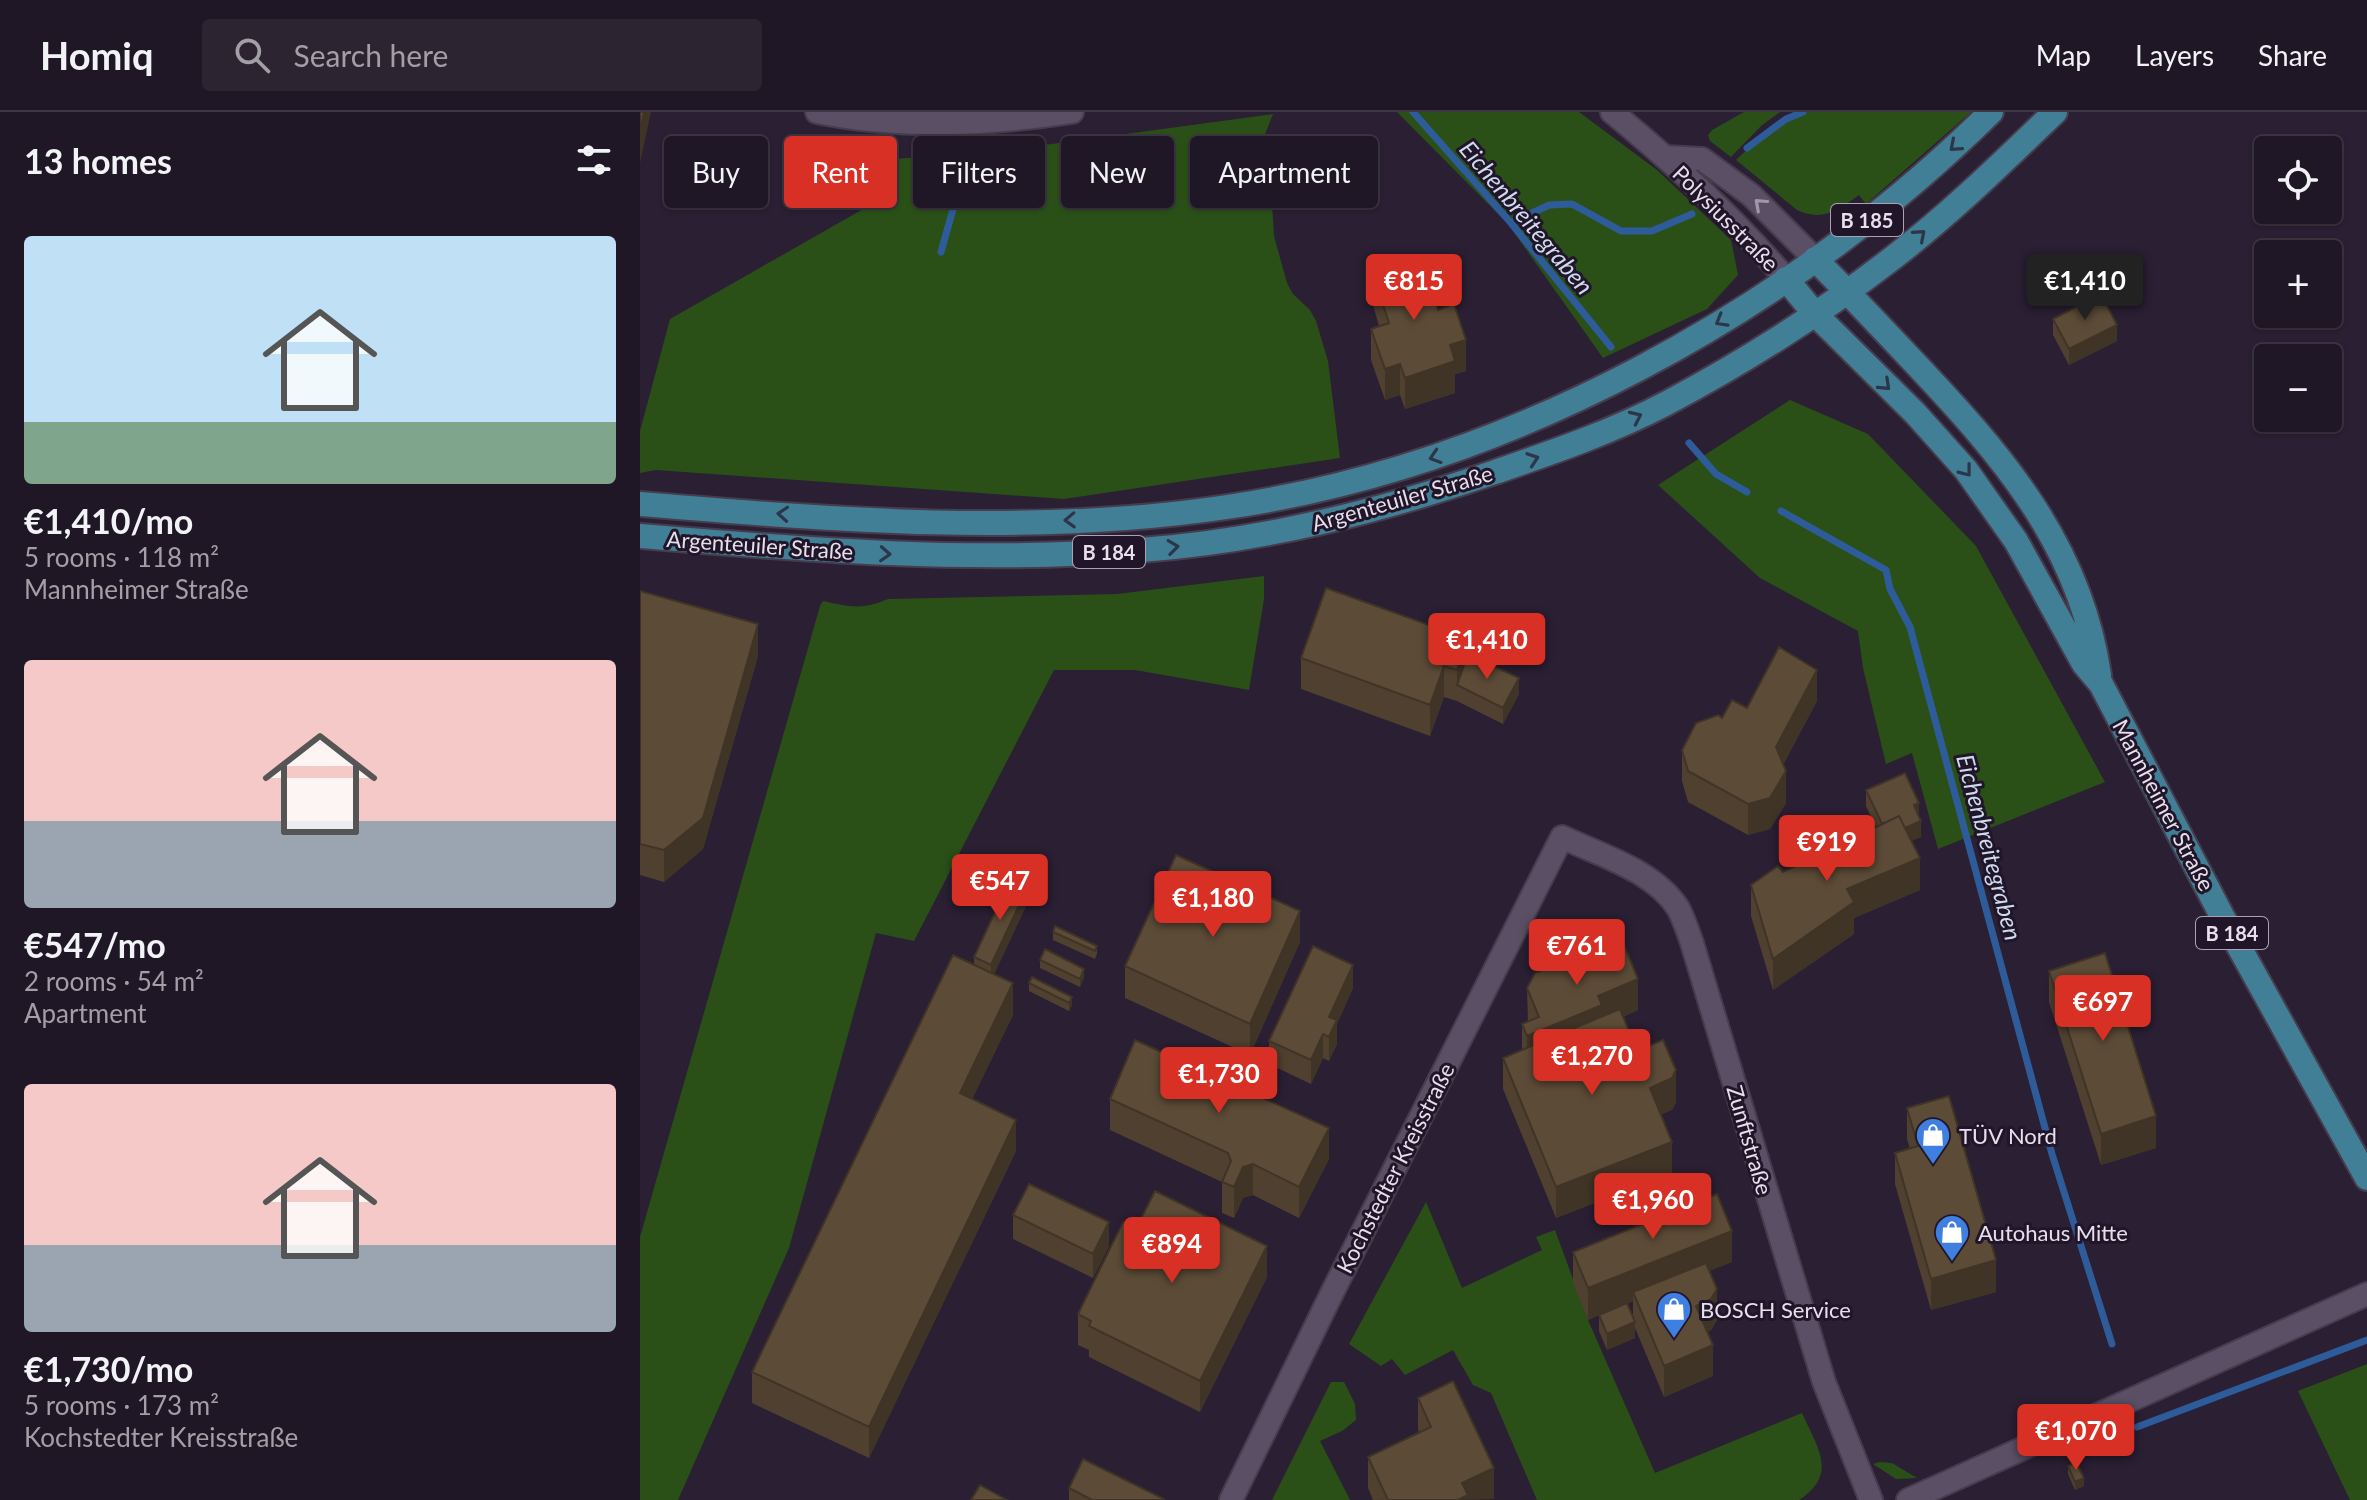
<!DOCTYPE html>
<meta charset="utf-8">
<style>
:root{--surface:#201726;--page:#2d2432;--text:#f1f3f6;--muted:#a29fa7;--line:#3d3643;--accent:#d93025}
body{margin:0;font-family:Lato,sans-serif;background:var(--page);color:var(--text);height:100vh;display:flex;flex-direction:column;font-size:30px;white-space:nowrap}
*{box-sizing:border-box;margin:0}
p{font-size:26px;color:var(--muted)}
.icon{flex:none;width:44px;height:44px;fill:none;stroke:currentColor;stroke-width:2;stroke-linecap:round;stroke-linejoin:round}
.map{position:relative;flex:1;overflow:hidden}
.details{display:flex;flex-direction:column;background:var(--surface);width:640px}
.details>*{flex:none}
.top-card{position:absolute;left:24px;top:24px;width:760px;height:72px;display:flex;gap:16px}
.fabs{position:absolute;left:1614px;top:24px;display:grid;gap:16px}
.fabs a{display:grid;place-items:center;width:88px;height:88px;border-radius:8px;background:var(--surface);box-shadow:0 2px 6px #0004,0 0 0 2px var(--line);font-size:40px}
.price{position:absolute;translate:-50% -68px;padding:0 18px;border-radius:8px;background:var(--accent);color:#fff;font-size:26px;line-height:52px;filter:drop-shadow(0 2px 4px #0008)}
.price::after{content:'';position:absolute;left:50%;top:48px;width:24px;height:18px;margin-left:-12px;background:inherit;clip-path:polygon(0 0,100% 0,50% 100%)}
.price.active{background:#222;color:#fff}
ul{padding:0;list-style:none}
li{display:grid;align-content:center;gap:16px;height:424px;padding:0 24px}
li span{display:grid;place-items:center;height:248px;border-radius:8px;color:#555}
li>.icon{margin-inline-start:auto}
span .icon{width:144px;height:144px;fill:#fffc;stroke-width:1}
li b{font-size:34px}
h2{display:flex;justify-content:space-between;align-items:center;height:96px;padding:0 24px;font-size:34px}
.tag{padding:0 28px;border-radius:8px;background:var(--surface);box-shadow:0 2px 6px #0004,0 0 0 2px var(--line);font-size:28px;line-height:72px}
.tag.active{background:var(--accent);color:#fff}
header{display:flex;align-items:center;gap:48px;box-sizing:border-box;height:112px;padding:0 40px;background:var(--surface);border-bottom:2px solid var(--line)}
header strong{font-size:38px}
nav{display:flex;gap:44px;margin-inline-start:auto;font-size:28px}
.search{width:560px;height:72px;background:var(--page);display:flex;align-items:center;gap:20px;box-sizing:border-box;padding:0 28px;border-radius:8px;color:var(--muted);font-size:30px}
main{display:flex;flex:1;min-height:0}
.map>svg:first-child{display:block}
</style>
<header>
<strong>Homiq</strong>
<div class="search"><svg class="icon" aria-label="search" viewBox="0 0 24 24"><circle cx="10" cy="10" r="6"/><path d="M15 15l6 6"/></svg>Search here</div>
<nav><a>Map</a><a>Layers</a><a>Share</a></nav>
</header>
<main>
<section class="details">
<h2>13 homes<svg class="icon" aria-label="filters" viewBox="0 0 24 24"><path d="M4 7h16M4 17h16"/><circle cx="9" cy="7" r="2"/><circle cx="15" cy="17" r="2"/></svg></h2>
<ul>
<li><span style="background:linear-gradient(#bfe0f5 75%,#7fa58c 0)"><svg class="icon" aria-label="home" viewBox="0 0 24 24"><path d="M3 11l9-7 9 7M6 9v11h12V9"/></svg></span><div><b>€1,410/mo</b><p>5 rooms · 118 m²</p><p>Mannheimer Straße</p></div></li>
<li><span style="background:linear-gradient(#f6c9c9 65%,#9aa5b1 0)"><svg class="icon" aria-label="home" viewBox="0 0 24 24"><path d="M3 11l9-7 9 7M6 9v11h12V9"/></svg></span><div><b>€547/mo</b><p>2 rooms · 54 m²</p><p>Apartment</p></div></li>
<li><span style="background:linear-gradient(#f6c9c9 65%,#9aa5b1 0)"><svg class="icon" aria-label="home" viewBox="0 0 24 24"><path d="M3 11l9-7 9 7M6 9v11h12V9"/></svg></span><div><b>€1,730/mo</b><p>5 rooms · 173 m²</p><p>Kochstedter Kreisstraße</p></div></li>
</ul>
</section>
<div class="map">
<svg width="1727" height="1388" viewBox="0 0 1727 1388">
<rect width="100%" height="100%" fill="#2a1f33"/>
<path fill="#2a5018" d="M 757,0 L 939,0 L 1017,58 L 1091,128 L 1098,163 L 1067,197 L 963,246 L 868,112 Z
M 1104,0 L 1140,0 L 1121,14 L 1091,45 L 1070,29 L 1068,23 L 1072,18 Z
M 1159,0 L 1331,0 L 1226,92 L 1219,83 C 1198,98 1183,110 1157,98 L 1096,48 L 1122,23 Z
M 633,2 L 617,43 L 632,92 L 634,124 L 647,171 L 653,182 L 670,198 L 676,209 L 688,249 L 700,346 L 424,387 L 16,358 L 0,361 L 0,319 L 30,207 L 239,88 L 255,47 L 351,40 Z
M 1150,288 L 1228,322 L 1336,434 L 1465,670 L 1298,737 L 1272,641 L 1246,652 L 1223,556 L 1218,519 L 1120,466 L 1018,373 Z
M 624,464 L 624,487 L 609,578 L 495,558 L 414,558 L 274,829 L 236,821 L 149,1136 L 38,1388 L 0,1388 L 0,1125 L 180,494 L 183,489 C 210,495 222,498 248,487 L 477,482 Z
M 786,1090 L 822,1176 L 902,1138 L 896,1125 L 915,1118 L 948,1208 L 1015,1361 L 1162,1301 C 1177,1335 1199,1362 1159,1388 L 897,1388 L 851,1281 L 833,1273 L 813,1238 L 765,1263 L 752,1247 L 741,1254 L 709,1232 Z
M 1727,1252 L 1727,1388 L 1710,1388 L 1658,1279 Z
M 691,1270 L 704,1270 L 715,1292 L 716,1308 L 702,1319 L 680,1329 L 710,1388 L 632,1388 Z
M 1239,1350 L 1252,1351 L 1277,1366 L 1256,1367 L 1233,1352 Z"/>
<g fill="none" stroke-linecap="round" stroke-linejoin="round">
<path stroke="#2e5c9b" stroke-width="7" d="M 773,0 L 871,111 L 971,235
M 1107,36 L 1146,7 L 1163,0
M 871,111 L 909,93 L 932,92 L 981,119 L 1012,119 L 1052,102
M 301,140 L 326,51
M 1049,331 L 1076,362 L 1107,380
M 1141,399 L 1246,458 L 1250,477 L 1270,515 L 1412,1042 L 1472,1232
M 1497,1315 L 1727,1228"/>
<g stroke="#463c4d" stroke-width="26">
<path id="minor" d="M 177,0 C 261,17 347,13 432,0
M 972,0 C 1034,51 1094,106 1146,167
M 1025,45 L 1062,47 L 1111,83 L 1175,147
M 591,1388 L 692,1181 L 922,725 C 962,744 1013,758 1038,796 C 1044,807 1048,820 1052,831 L 1184,1270 L 1231,1388
M 1268,1388 L 1727,1182"/>
</g>
<g stroke="#463c4d" stroke-width="28">
<path id="major" d="M 1175,147 C 1208,180 1240,214 1272,248 C 1360,341 1440,431 1459,563
M 1146,167 L 1175,202 L 1275,301 L 1326,358 L 1376,429 L 1444,552 L 1461,572 L 1582,804 L 1727,1066
M 0,392 C 194,408 393,424 587,395 C 870,353 1148,200 1351,0
M 0,424 C 167,438 334,451 501,438 C 623,429 740,399 855,360 C 913,340 972,320 1027,291 C 1106,249 1183,200 1254,145 C 1311,101 1363,50 1415,0"/>
</g>
<use href="#minor" stroke="#5b4f65" stroke-width="22"/>
<use href="#major" stroke="#417f96" stroke-width="24"/>
</g>
<path fill="#4f402f" fill-rule="evenodd" d="M 248,47 L 244,61 L 234,58 L 234,50 Z
M 733,162 L 798,198 L 826,259 L 815,262 L 815,281 L 765,297 L 760,283 L 745,288 L 731,248 L 731,217 L 739,214 L 733,193 Z
M 1413,207 L 1477,229 L 1429,253 L 1413,223 Z
M 0,479 L 118,544 L 63,737 L 24,770 L 0,763 Z
M 828,542 L 879,582 L 863,612 L 817,589 L 804,585 L 790,624 L 661,577 L 661,546 Z
M 1177,589 L 1143,653 L 1146,691 L 1130,717 L 1108,723 L 1048,690 L 1042,669 L 1042,638 L 1082,606 L 1107,596 Z
M 1226,678 L 1279,704 L 1281,725 L 1271,729 L 1280,778 L 1214,806 L 1214,822 L 1133,878 L 1111,804 L 1111,773 L 1143,760 L 1236,715 L 1226,694 Z
M 387,792 L 354,862 L 373,903 L 332,987 L 376,1039 L 229,1346 L 112,1291 L 112,1260 L 334,853 L 334,845 Z
M 413,820 L 457,834 L 457,842 L 455,847 L 413,828 Z
M 660,830 L 610,943 L 485,886 L 485,854 Z
M 400,848 L 444,865 L 440,875 L 400,856 Z
M 944,848 L 998,898 L 983,905 L 997,939 L 1036,990 L 1032,998 L 1021,1002 L 1032,1061 L 916,1106 L 863,977 L 863,946 L 882,938 L 882,912 L 888,910 L 887,876 Z
M 1409,859 L 1516,1036 L 1461,1053 L 1409,890 Z
M 392,865 L 432,893 L 429,899 L 389,879 L 389,871 Z
M 713,876 L 697,912 L 697,932 L 689,949 L 683,946 L 671,972 L 629,952 L 629,929 Z
M 470,987 L 689,1047 L 659,1106 L 613,1083 L 603,1086 L 594,1106 L 582,1101 L 582,1070 L 470,1018 Z
M 1267,996 L 1356,1180 L 1291,1198 L 1255,1072 L 1255,1041 L 1270,1037 L 1267,1027 Z
M 373,1103 L 469,1134 L 453,1166 L 373,1127 Z
M 496,1117 L 627,1165 L 560,1300 L 449,1245 L 449,1238 L 438,1233 L 438,1202 Z
M 933,1140 L 1092,1150 L 1069,1159 L 1077,1208 L 1071,1218 L 1067,1220 L 1073,1264 L 1024,1285 L 995,1216 L 995,1226 L 967,1238 L 959,1219 L 959,1203 L 962,1202 L 948,1208 L 933,1171 ZM 993,1189 L 993,1206 L 987,1192 Z
M 778,1286 L 854,1387 L 733,1388 L 728,1376 L 728,1345 L 779,1321 L 778,1317 Z
M 1428,1354 L 1444,1374 L 1435,1378 L 1428,1362 Z
M 429,1376 L 524,1388 L 429,1388 Z"/>
<path fill="#403426" d="M 4,0 L 11,0 L 0,51 L 0,20 Z
M 248,39 L 248,47 L 244,61 L 244,53 Z
M 1477,213 L 1477,229 L 1429,253 L 1429,237 Z
M 826,228 L 826,259 L 815,262 L 815,281 L 765,297 L 765,266 L 810,233 Z
M 760,252 L 760,283 L 745,288 L 745,257 Z
M 118,512 L 118,544 L 63,737 L 24,770 L 24,738 Z
M 828,527 L 828,558 L 817,573 L 817,558 Z
M 804,554 L 804,585 L 790,624 L 790,593 Z
M 1177,558 L 1177,589 L 1136,666 L 1136,635 Z
M 879,566 L 879,582 L 863,612 L 863,596 Z
M 1146,659 L 1146,691 L 1130,717 L 1108,723 L 1108,692 Z
M 1279,691 L 1279,707 L 1274,693 Z
M 1281,709 L 1281,725 L 1261,733 L 1261,717 Z
M 1280,746 L 1280,778 L 1214,806 L 1214,822 L 1133,878 L 1133,847 L 1207,777 Z
M 387,776 L 387,792 L 351,869 L 351,853 Z
M 660,799 L 660,830 L 610,943 L 610,912 Z
M 713,853 L 713,876 L 697,912 L 697,932 L 689,949 L 689,905 Z
M 444,857 L 444,865 L 440,875 L 440,867 Z
M 998,867 L 998,898 L 962,914 L 887,955 L 887,924 L 958,884 Z
M 373,871 L 373,903 L 320,1012 L 320,981 Z
M 432,885 L 432,893 L 429,899 L 429,891 Z
M 683,922 L 683,946 L 671,972 L 671,948 Z
M 1036,958 L 1036,990 L 1032,998 L 1010,1007 L 1010,976 Z
M 1516,1004 L 1516,1036 L 1461,1053 L 1461,1022 Z
M 376,1008 L 376,1039 L 229,1346 L 229,1315 Z
M 689,1016 L 689,1047 L 659,1106 L 659,1075 Z
M 1032,1030 L 1032,1061 L 916,1106 L 916,1075 Z
M 613,1052 L 613,1083 L 603,1086 L 594,1106 L 594,1075 L 603,1055 Z
M 469,1110 L 469,1134 L 453,1166 L 453,1142 Z
M 1092,1119 L 1092,1150 L 996,1188 L 993,1180 L 993,1189 L 948,1208 L 948,1176 Z
M 627,1134 L 627,1165 L 560,1300 L 560,1269 Z
M 1356,1148 L 1356,1180 L 1291,1198 L 1291,1167 Z
M 1077,1177 L 1077,1208 L 1071,1218 L 1056,1225 L 1056,1194 Z
M 995,1210 L 995,1226 L 967,1238 L 967,1222 Z
M 1073,1233 L 1073,1264 L 1024,1285 L 1024,1254 Z
M 854,1356 L 854,1387 L 818,1388 L 822,1371 Z
M 1444,1366 L 1444,1374 L 1435,1378 L 1435,1370 Z"/>
<path fill="#5c4b37" stroke="#403426" stroke-width="2" d="M 0,0 L 4,0 L 0,20 Z
M 238,36 L 248,39 L 244,53 L 234,50 Z
M 781,146 L 798,198 L 814,192 L 826,228 L 810,233 L 815,249 L 765,266 L 760,252 L 745,257 L 731,217 L 749,211 L 733,162 Z
M 1461,182 L 1477,213 L 1429,237 L 1413,207 Z
M 686,476 L 828,527 L 817,558 L 804,554 L 790,593 L 661,546 Z
M 0,479 L 118,512 L 63,706 L 24,738 L 0,732 Z
M 1139,535 L 1177,558 L 1136,635 L 1146,659 L 1130,686 L 1108,692 L 1048,659 L 1042,638 L 1056,611 L 1078,603 L 1082,606 L 1092,588 L 1107,596 Z
M 828,542 L 879,566 L 863,596 L 817,573 Z
M 1265,661 L 1279,691 L 1274,693 L 1281,709 L 1265,716 L 1259,704 L 1242,712 L 1226,678 Z
M 1259,704 L 1280,746 L 1207,777 L 1214,790 L 1133,847 L 1111,773 L 1138,754 L 1143,760 Z
M 536,743 L 660,799 L 610,912 L 485,854 Z
M 370,768 L 387,776 L 351,853 L 334,845 Z
M 415,814 L 457,834 L 455,839 L 413,820 Z
M 984,833 L 998,867 L 958,884 L 962,893 L 887,924 L 882,912 L 899,905 L 887,876 L 895,861 L 942,842 L 944,848 Z
M 673,834 L 713,853 L 689,905 L 697,908 L 689,925 L 683,922 L 671,948 L 629,929 Z
M 405,837 L 444,857 L 440,867 L 400,848 Z
M 1465,841 L 1516,1004 L 1461,1022 L 1409,859 Z
M 313,843 L 373,871 L 320,981 L 376,1008 L 229,1315 L 112,1260 Z
M 392,865 L 432,885 L 429,891 L 389,871 Z
M 980,897 L 997,939 L 1023,928 L 1036,958 L 1032,966 L 1010,976 L 1032,1030 L 916,1075 L 863,946 Z
M 495,928 L 689,1016 L 659,1075 L 613,1052 L 603,1055 L 594,1075 L 582,1070 L 591,1049 L 588,1041 L 470,987 Z
M 1309,984 L 1356,1148 L 1291,1167 L 1255,1041 L 1278,1034 L 1267,996 Z
M 389,1072 L 469,1110 L 453,1142 L 373,1103 Z
M 515,1079 L 627,1134 L 560,1269 L 449,1214 L 451,1209 L 438,1202 L 483,1110 L 496,1117 Z
M 1077,1082 L 1092,1119 L 948,1176 L 933,1140 Z
M 1066,1151 L 1077,1177 L 1071,1187 L 1056,1194 L 1073,1233 L 1024,1254 L 993,1180 Z
M 987,1191 L 995,1210 L 967,1222 L 959,1203 Z
M 813,1269 L 854,1356 L 822,1371 L 828,1383 L 818,1388 L 748,1388 L 728,1345 L 791,1315 L 778,1286 Z
M 443,1347 L 524,1387 L 524,1388 L 452,1388 L 429,1376 Z
M 1436,1350 L 1444,1366 L 1435,1370 L 1428,1354 Z
M 340,1373 L 367,1388 L 331,1388 Z"/>
<defs><path id="oneway-chevron" d="M-2-3.5L2.5 0L-2 3.5" fill="none" stroke-width="1.6" stroke-linecap="round" stroke-linejoin="round" transform="scale(2)"/></defs>
<g stroke="#2b364a">
<use href="#oneway-chevron" transform="translate(1315 34) rotate(139)"/>
<use href="#oneway-chevron" transform="translate(1280 123) rotate(-41)"/>
<use href="#oneway-chevron" transform="translate(1081 209) rotate(150)"/>
<use href="#oneway-chevron" transform="translate(1245 273) rotate(43)"/>
<use href="#oneway-chevron" transform="translate(996 305) rotate(-25)"/>
<use href="#oneway-chevron" transform="translate(795 345) rotate(162)"/>
<use href="#oneway-chevron" transform="translate(893 347) rotate(-19)"/>
<use href="#oneway-chevron" transform="translate(1326 359) rotate(52)"/>
<use href="#oneway-chevron" transform="translate(143 402) rotate(-176)"/>
<use href="#oneway-chevron" transform="translate(430 408) rotate(178)"/>
<use href="#oneway-chevron" transform="translate(533 435) rotate(-7)"/>
<use href="#oneway-chevron" transform="translate(245 442) rotate(3)"/>
</g>
<use stroke="#a097a8" href="#oneway-chevron" transform="translate(1120 92) rotate(-138)"/>
<defs>
<g id="shop-pin" transform="scale(1.8)"><path d="M0 17L-7.5 6A9.5 9.5 0 1 1 7.5 6Z" fill="#3f7fe0" stroke="#211629"/><path d="M-5-2.5h2.3a2.7 3.5 0 0 1 5.4 0H5L5.5 6h-11ZM-1.5-2.5h3a1.5 2.3 0 0 0-3 0Z" fill="#fff"/></g>
</defs>
<g fill-rule="evenodd">
<use href="#shop-pin" x="1293" y="1023"/>
<use href="#shop-pin" x="1312" y="1120"/>
<use href="#shop-pin" x="1034" y="1197"/>
</g>
<g text-anchor="middle" dominant-baseline="central" stroke-width="6" stroke-linejoin="round" paint-order="stroke">
<g fill="#211629" stroke="#aba3b2" stroke-width="2">
<rect x="1191" y="92" width="72" height="32" rx="6"/>
<rect x="433" y="424" width="72" height="32" rx="6"/>
<rect x="1556" y="805" width="72" height="32" rx="6"/>
</g>
<g font-size="20" font-weight="bold" fill="#e6dfec">
<text x="1227" y="108">B 185</text>
<text x="469" y="440">B 184</text>
<text x="1592" y="821">B 184</text>
</g>
<g font-size="22" fill="#e6dfec" stroke="#211629">
<text transform="translate(1086 106) rotate(45)">Polysiusstraße</text>
<text transform="translate(762 386) rotate(-16)">Argenteuiler Straße</text>
<text transform="translate(120 433) rotate(4)">Argenteuiler Straße</text>
<text transform="translate(1524 693) rotate(62)">Mannheimer Straße</text>
<text transform="translate(1110 1028) rotate(74)">Zunftstraße</text>
<text transform="translate(755 1056) rotate(-63)">Kochstedter Kreisstraße</text>
</g>
<g font-size="22" fill="#e6dfec" stroke="#211629" text-anchor="start">
<text x="1319" y="1023">TÜV Nord</text>
<text x="1338" y="1120">Autohaus Mitte</text>
<text x="1060" y="1197">BOSCH Service</text>
</g>
<g font-size="24" font-style="italic" fill="#cedbee" stroke="#211629">
<text transform="translate(887 105) rotate(50)">Eichenbreitegraben</text>
<text transform="translate(1350 735) rotate(75)">Eichenbreitegraben</text>
</g>
</g>
</svg>
<div class="fabs">
<a><svg class="icon" aria-label="locate" viewBox="0 0 24 24"><circle cx="12" cy="12" r="6"/><path d="M12 2v4M12 18v4M2 12h4M18 12h4"/></svg></a>
<a>+</a>
<a>−</a>
</div>
<b class="price" style="left:774px;top:210px">€815</b>
<b class="price active" style="left:1445px;top:210px">€1,410</b>
<b class="price" style="left:847px;top:569px">€1,410</b>
<b class="price" style="left:1187px;top:771px">€919</b>
<b class="price" style="left:360px;top:810px">€547</b>
<b class="price" style="left:573px;top:827px">€1,180</b>
<b class="price" style="left:937px;top:875px">€761</b>
<b class="price" style="left:1463px;top:931px">€697</b>
<b class="price" style="left:952px;top:985px">€1,270</b>
<b class="price" style="left:579px;top:1003px">€1,730</b>
<b class="price" style="left:1013px;top:1129px">€1,960</b>
<b class="price" style="left:532px;top:1173px">€894</b>
<b class="price" style="left:1436px;top:1360px">€1,070</b>
<div class="top-card">
<a class="tag">Buy</a>
<a class="tag active">Rent</a>
<a class="tag">Filters</a>
<a class="tag">New</a>
<a class="tag">Apartment</a>
</div>
</div>
</main>
